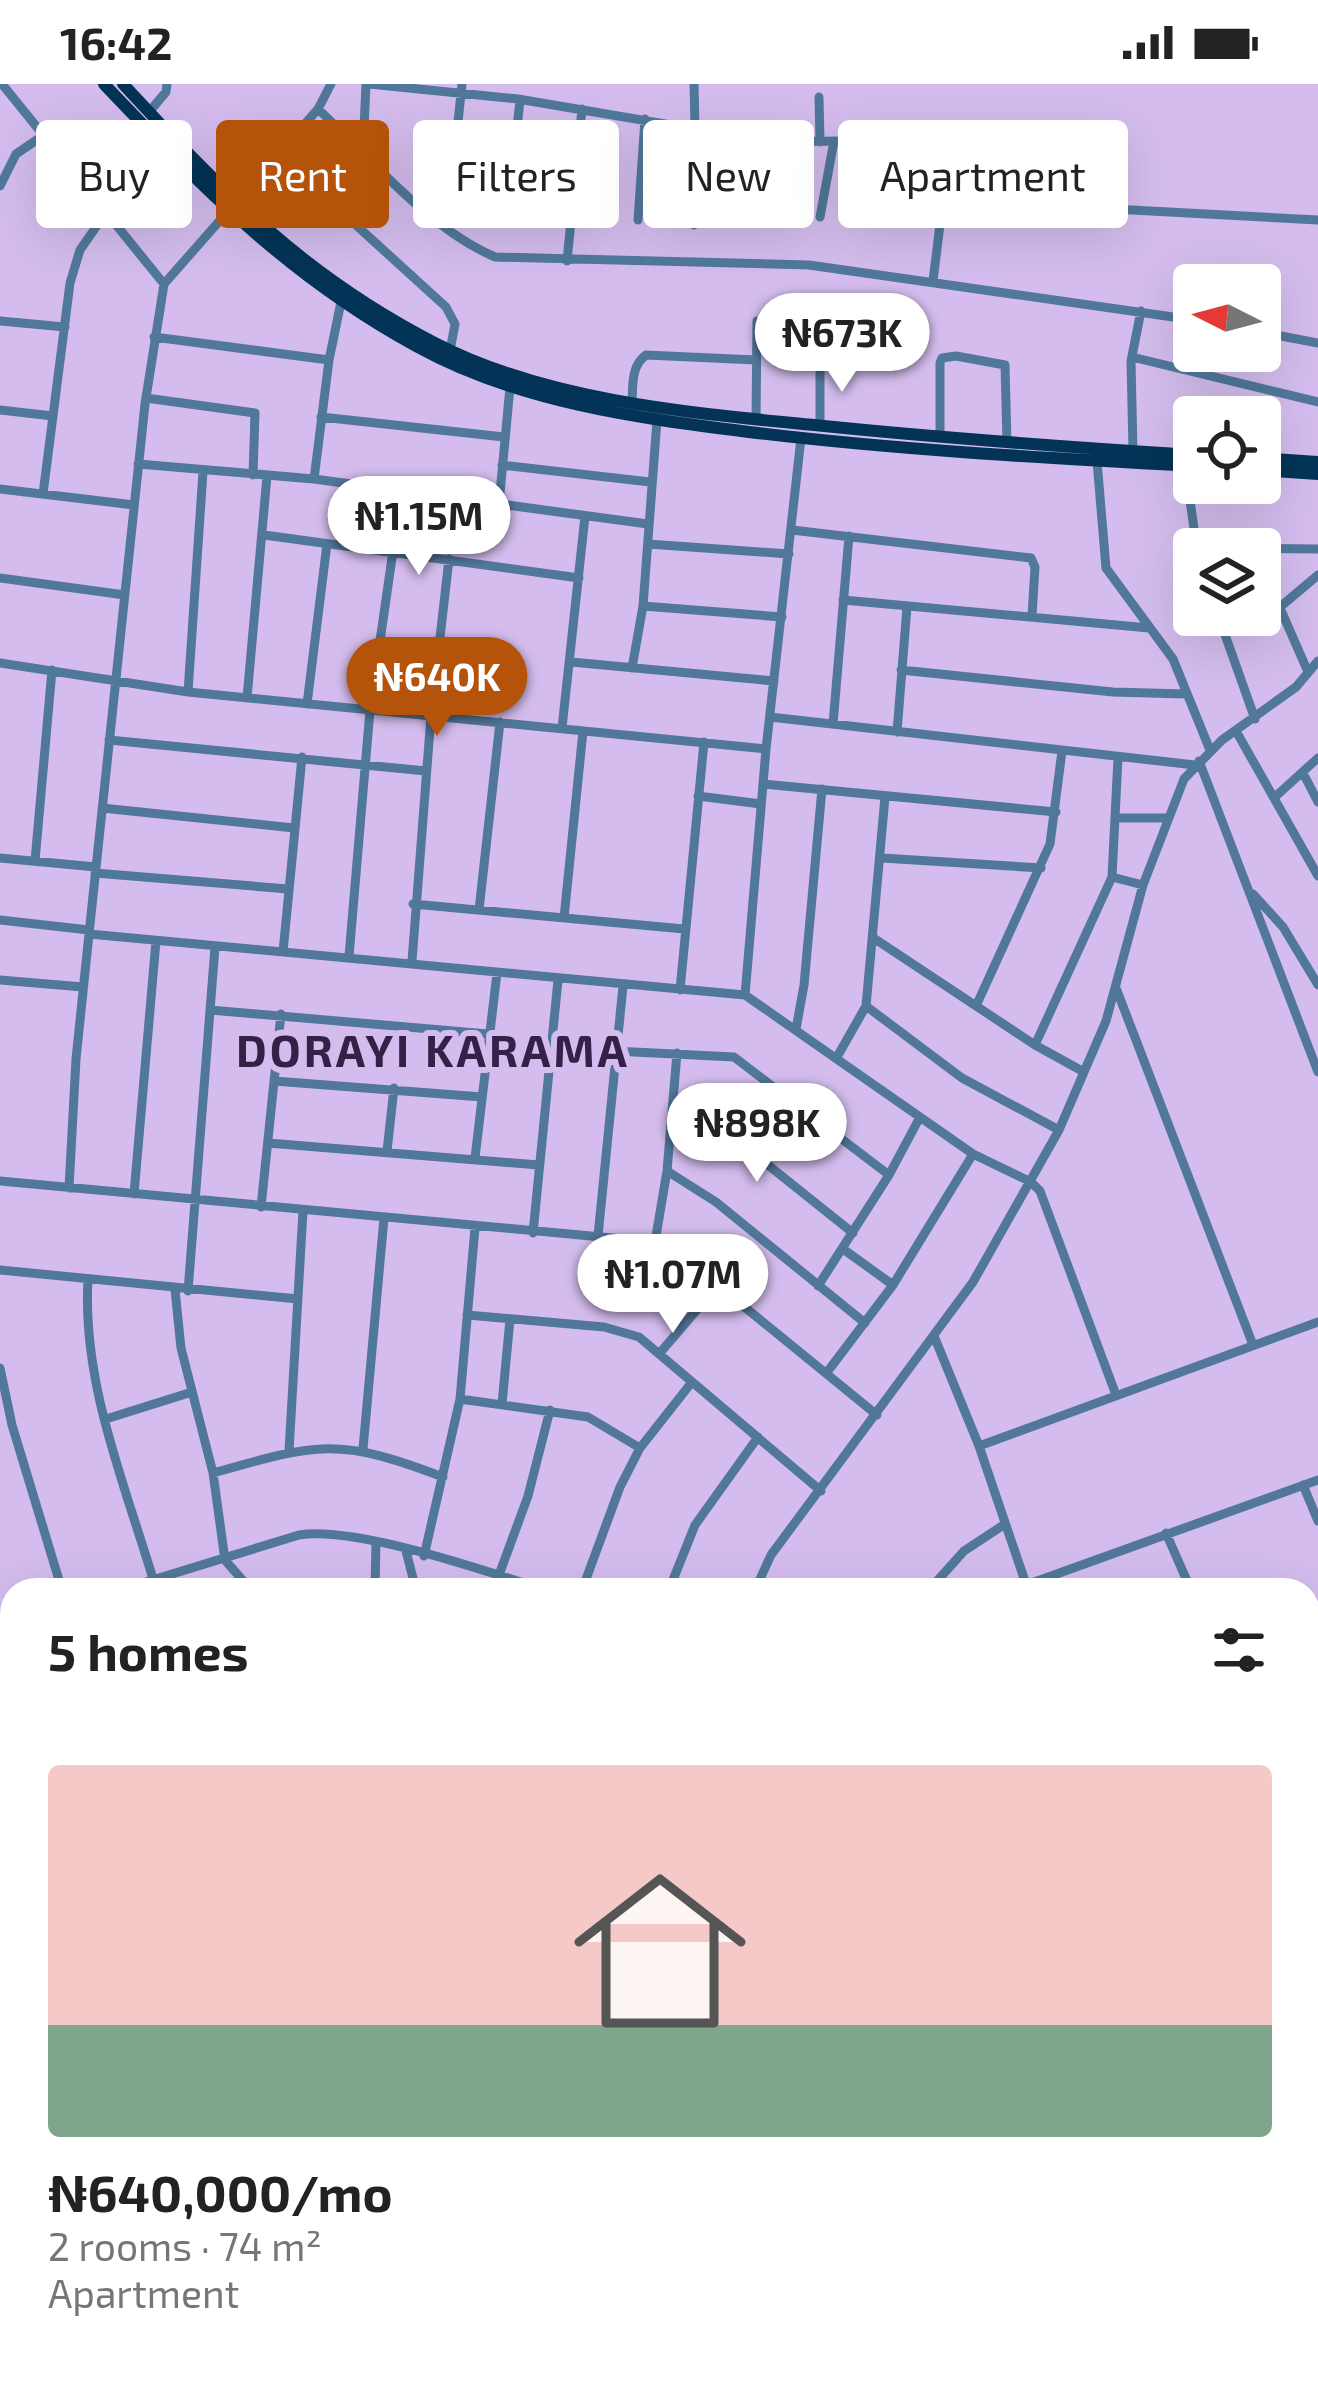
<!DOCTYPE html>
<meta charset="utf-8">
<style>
:root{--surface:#fff;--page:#f6f6f6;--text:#222;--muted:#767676;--accent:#b45309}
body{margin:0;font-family:"Exo 2",sans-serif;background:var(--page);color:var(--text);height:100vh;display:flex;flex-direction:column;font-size:45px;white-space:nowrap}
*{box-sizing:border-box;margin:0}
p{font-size:39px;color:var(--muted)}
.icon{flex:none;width:66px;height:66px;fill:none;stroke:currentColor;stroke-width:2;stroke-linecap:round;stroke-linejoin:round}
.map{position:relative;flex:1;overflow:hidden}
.details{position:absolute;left:0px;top:1494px;width:1320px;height:807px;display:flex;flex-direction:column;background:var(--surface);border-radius:36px 36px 0 0;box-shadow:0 12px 48px #0002}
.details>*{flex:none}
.top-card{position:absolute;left:36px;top:36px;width:1248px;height:108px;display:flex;gap:24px}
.needle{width:78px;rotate:276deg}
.tools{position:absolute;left:1173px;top:180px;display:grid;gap:24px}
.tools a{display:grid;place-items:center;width:108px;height:108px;border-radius:12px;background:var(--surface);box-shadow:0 12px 48px #0002;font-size:60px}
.price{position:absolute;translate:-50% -102px;padding:0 27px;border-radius:42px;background:#fff;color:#222;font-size:39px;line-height:78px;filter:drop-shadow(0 3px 6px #0008)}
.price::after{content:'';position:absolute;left:50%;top:72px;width:36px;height:27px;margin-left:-18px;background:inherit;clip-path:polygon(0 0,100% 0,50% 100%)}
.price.active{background:var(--accent);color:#fff}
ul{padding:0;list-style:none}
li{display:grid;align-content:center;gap:24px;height:636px;padding:0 48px}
li span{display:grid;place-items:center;height:372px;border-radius:12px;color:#555}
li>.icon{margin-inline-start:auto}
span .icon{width:216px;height:216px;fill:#fffc;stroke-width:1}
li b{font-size:51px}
h2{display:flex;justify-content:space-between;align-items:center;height:144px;padding:0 48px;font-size:51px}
.pill{padding:0 42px;border-radius:12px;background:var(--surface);box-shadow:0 12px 48px #0002;font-size:42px;line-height:108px}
.pill.active{background:var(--accent);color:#fff}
.status{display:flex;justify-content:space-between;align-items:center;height:84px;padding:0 60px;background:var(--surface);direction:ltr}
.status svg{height:33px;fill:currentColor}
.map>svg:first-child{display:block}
</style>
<div class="status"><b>16:42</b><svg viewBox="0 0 49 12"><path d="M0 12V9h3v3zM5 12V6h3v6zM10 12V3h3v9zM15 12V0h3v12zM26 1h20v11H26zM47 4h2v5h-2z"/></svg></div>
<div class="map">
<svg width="1318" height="2300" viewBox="0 0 1318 2300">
<rect width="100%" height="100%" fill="#d4bdee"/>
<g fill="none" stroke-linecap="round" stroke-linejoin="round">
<path stroke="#51789b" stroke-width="9" d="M 2,0 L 164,200
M 369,0 L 518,15 L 771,58 L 844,57 L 1026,76
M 694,0 L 695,43
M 819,13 L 820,58
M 318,25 C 370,74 429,145 495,173 L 809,181 L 1194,236
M 149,28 L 166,8 L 167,0
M 363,67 L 366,0
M 279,71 L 446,223 L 455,240 L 450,267
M 0,102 L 16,70 L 41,53
M 509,119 L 520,16
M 1057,122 L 1318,136
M 760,131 L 771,58
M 820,133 L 834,57
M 638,136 L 645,35
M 694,141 L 707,47
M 447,143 L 462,0
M 567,177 L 582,25
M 933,197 L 949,68
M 0,237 L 65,243
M 1260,248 L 1318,259
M 154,253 L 329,276
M 1132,273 L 1318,318
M 820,281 L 820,342
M 146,314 L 255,329 L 253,391
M 632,318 C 633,300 631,282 646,271 L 756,276
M 0,326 L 53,332
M 321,333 L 504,353
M 756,336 L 757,237
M 940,353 L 940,279 L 942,274 L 956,272 L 1005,281 L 1007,359
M 1133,367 L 1131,277 L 1141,227
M 1097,377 L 1106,484 L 1173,575 L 1210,666
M 138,380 L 314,395 L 648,440
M 502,381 L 650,398
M 1185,382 L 1197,465
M 314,395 L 329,276 L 341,218
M 0,405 L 134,421
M 43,410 L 70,199 L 80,166 L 105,130
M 499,420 L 510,303
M 792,446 L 1031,474 L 1035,483 L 1032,532
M 264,451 L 579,494
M 648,460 L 789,470
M 1197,464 L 1318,465
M 1260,478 L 1308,588
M 0,494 L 125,511
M 843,516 L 1149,544
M 643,522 L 782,533
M 1280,523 L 1318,491
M 1218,531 L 1255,635
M 571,578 L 774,597
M 0,579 L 188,608 L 766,665
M 632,584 L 643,522 L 657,336
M 901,586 L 1113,608 L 1186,610
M 188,608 L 203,388
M 247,614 L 267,392
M 307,620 L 327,460
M 770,633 L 1195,681
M 833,640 L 849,452
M 562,644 L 585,432
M 1236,647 L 1318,792
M 897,648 L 907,523
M 109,656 L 426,687
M 1199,677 L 1318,988
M 1303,689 L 1318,718
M 763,700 L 1056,728
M 698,712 L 761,720
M 1276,712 L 1318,674
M 102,724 L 294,744
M 1116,734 L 1169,734
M 0,774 L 96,783
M 882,774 L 1041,784
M 35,777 L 52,586
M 95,789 L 288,805
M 1112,793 L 1143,801
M 1253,810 L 1283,843 L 1318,901
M 413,820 L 684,845
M 479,826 L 500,638
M 564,834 L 583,647
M 0,836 L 89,846
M 89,850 L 745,911 L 973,1070 L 1031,1098 L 1040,1107 L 1116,1311
M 875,855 L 1035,961 L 1084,988
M 283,868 L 302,673
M 349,872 L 370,626 L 393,467
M 412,877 L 431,632 L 449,475
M 0,896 L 83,903
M 1116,904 L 1253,1261
M 680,906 L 704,658
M 745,911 L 766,665 L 801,354
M 866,922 L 962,994 L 1059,1046
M 976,922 L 1050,760 L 1062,667
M 210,926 L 488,950
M 796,945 L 804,901 L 822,705
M 1035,961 L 1112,793 L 1118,674
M 614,967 L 734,973 L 889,1091
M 837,973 L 866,922 L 885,713
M 274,997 L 482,1013
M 672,1031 L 712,1039 L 724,1046 L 853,1149
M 268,1059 L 539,1081
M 387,1067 L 394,1004
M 475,1074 L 497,889
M 667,1087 L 716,1118 L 865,1239
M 0,1097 L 655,1158 L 698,1185 L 877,1331
M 69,1104 L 76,975 L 89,850 L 145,320 L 164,200 L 318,25 L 331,0
M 134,1110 L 156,857
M 261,1123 L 281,930
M 533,1149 L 558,896
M 598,1152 L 623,902
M 655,1158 L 667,1087 L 677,969
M 843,1165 L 893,1201
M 0,1186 L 298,1215
M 88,1196 C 82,1298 124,1398 153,1495
M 818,1202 L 889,1091 L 920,1033
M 175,1206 L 181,1264 L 213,1389 L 225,1476 L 251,1506
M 188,1207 L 215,863
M 467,1231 L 604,1243 L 639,1253 L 821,1407
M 934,1252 L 979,1362 L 1028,1506
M 659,1270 L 718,1201
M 0,1284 L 12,1341 L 62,1506
M 828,1287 L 893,1201 L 973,1070
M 460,1315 L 588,1333 L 640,1364
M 502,1320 L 510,1235
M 106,1335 L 192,1308
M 979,1362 L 1318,1238
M 363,1365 L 384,1134
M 289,1367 L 303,1127
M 213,1389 C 318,1359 339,1353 443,1393
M 1303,1401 L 1318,1437
M 1166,1449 L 1191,1506
M 406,1467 L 416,1506
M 424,1472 L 460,1315 L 475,1144
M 499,1491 L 528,1412 L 550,1326
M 1026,1501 L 1318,1396
M 120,1506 L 299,1451 C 356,1442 486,1487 545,1506
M 375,1506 L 376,1458
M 582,1506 L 620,1403 L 640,1364 L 692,1298
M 669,1506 L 695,1441 L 758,1353
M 755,1506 L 771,1471 L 973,1198 L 1059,1046 L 1106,937 L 1143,801 L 1184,695 L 1222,656 L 1296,603 L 1318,577
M 929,1506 L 964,1467 L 1005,1440
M 0,1582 L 12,1579
M 0,1640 L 12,1637
M 0,1698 L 12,1695
M 0,1762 L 12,1758
M 1308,1783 L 1318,1784
M 0,1832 L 12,1828
M 0,1888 L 12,1886
M 1308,1935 L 1318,1935
M 0,1950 L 12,1947
M 0,2008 L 12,2004
M 0,2021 L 12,2092
M 1308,2080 L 1318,2080
M 0,2150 L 12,2148
M 0,2206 L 12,2203
M 1308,2235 L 1318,2235
M 0,2266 L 3,2265
M 39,2289 L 40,2300
M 80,2289 L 82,2300
M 119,2289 L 120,2290
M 259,2289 L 260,2300
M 514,2289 L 519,2300
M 577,2289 L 582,2300
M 148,2300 L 154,2289
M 307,2300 L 339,2289
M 423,2300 L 430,2289
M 619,2300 L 651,2289
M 805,2300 L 806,2289
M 950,2300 L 950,2289"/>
<path stroke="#033457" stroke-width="12" d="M 104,0 C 203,104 288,192 416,262 C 517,318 636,334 749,348 C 897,366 1045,374 1194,382
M 123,0 C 222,107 302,191 435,259 C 547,317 690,329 814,341 C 941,354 1067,363 1194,371
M 1260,374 L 1318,378
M 1260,386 L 1318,390"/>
</g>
<g text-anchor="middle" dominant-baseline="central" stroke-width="12" stroke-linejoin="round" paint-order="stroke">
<g font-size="45" font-weight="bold" letter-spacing="3" fill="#352148" stroke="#d4bdee">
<text x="433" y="965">DORAYI KARAMA</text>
</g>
</g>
</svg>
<div class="tools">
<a><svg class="needle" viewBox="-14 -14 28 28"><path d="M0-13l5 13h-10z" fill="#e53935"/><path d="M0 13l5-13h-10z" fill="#767676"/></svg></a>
<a><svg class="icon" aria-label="locate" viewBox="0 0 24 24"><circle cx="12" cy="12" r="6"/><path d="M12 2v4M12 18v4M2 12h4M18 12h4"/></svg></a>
<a><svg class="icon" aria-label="layers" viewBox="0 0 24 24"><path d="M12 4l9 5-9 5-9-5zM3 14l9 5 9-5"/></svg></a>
</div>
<b class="price" style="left:842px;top:311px">₦673K</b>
<b class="price" style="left:419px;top:494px">₦1.15M</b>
<b class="price active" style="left:437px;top:655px">₦640K</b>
<b class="price" style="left:757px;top:1101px">₦898K</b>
<b class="price" style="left:673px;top:1252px">₦1.07M</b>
<div class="top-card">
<a class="pill">Buy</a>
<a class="pill active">Rent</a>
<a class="pill">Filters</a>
<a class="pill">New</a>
<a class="pill">Apartment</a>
</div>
<section class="details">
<h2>5 homes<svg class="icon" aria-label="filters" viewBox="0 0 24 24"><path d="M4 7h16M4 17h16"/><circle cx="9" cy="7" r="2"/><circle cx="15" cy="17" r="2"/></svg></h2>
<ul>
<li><span style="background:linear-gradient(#f6c9c9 70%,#7fa58c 0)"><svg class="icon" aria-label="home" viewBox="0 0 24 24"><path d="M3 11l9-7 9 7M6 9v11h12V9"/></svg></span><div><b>₦640,000/mo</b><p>2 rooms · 74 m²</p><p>Apartment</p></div></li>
</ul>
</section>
</div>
